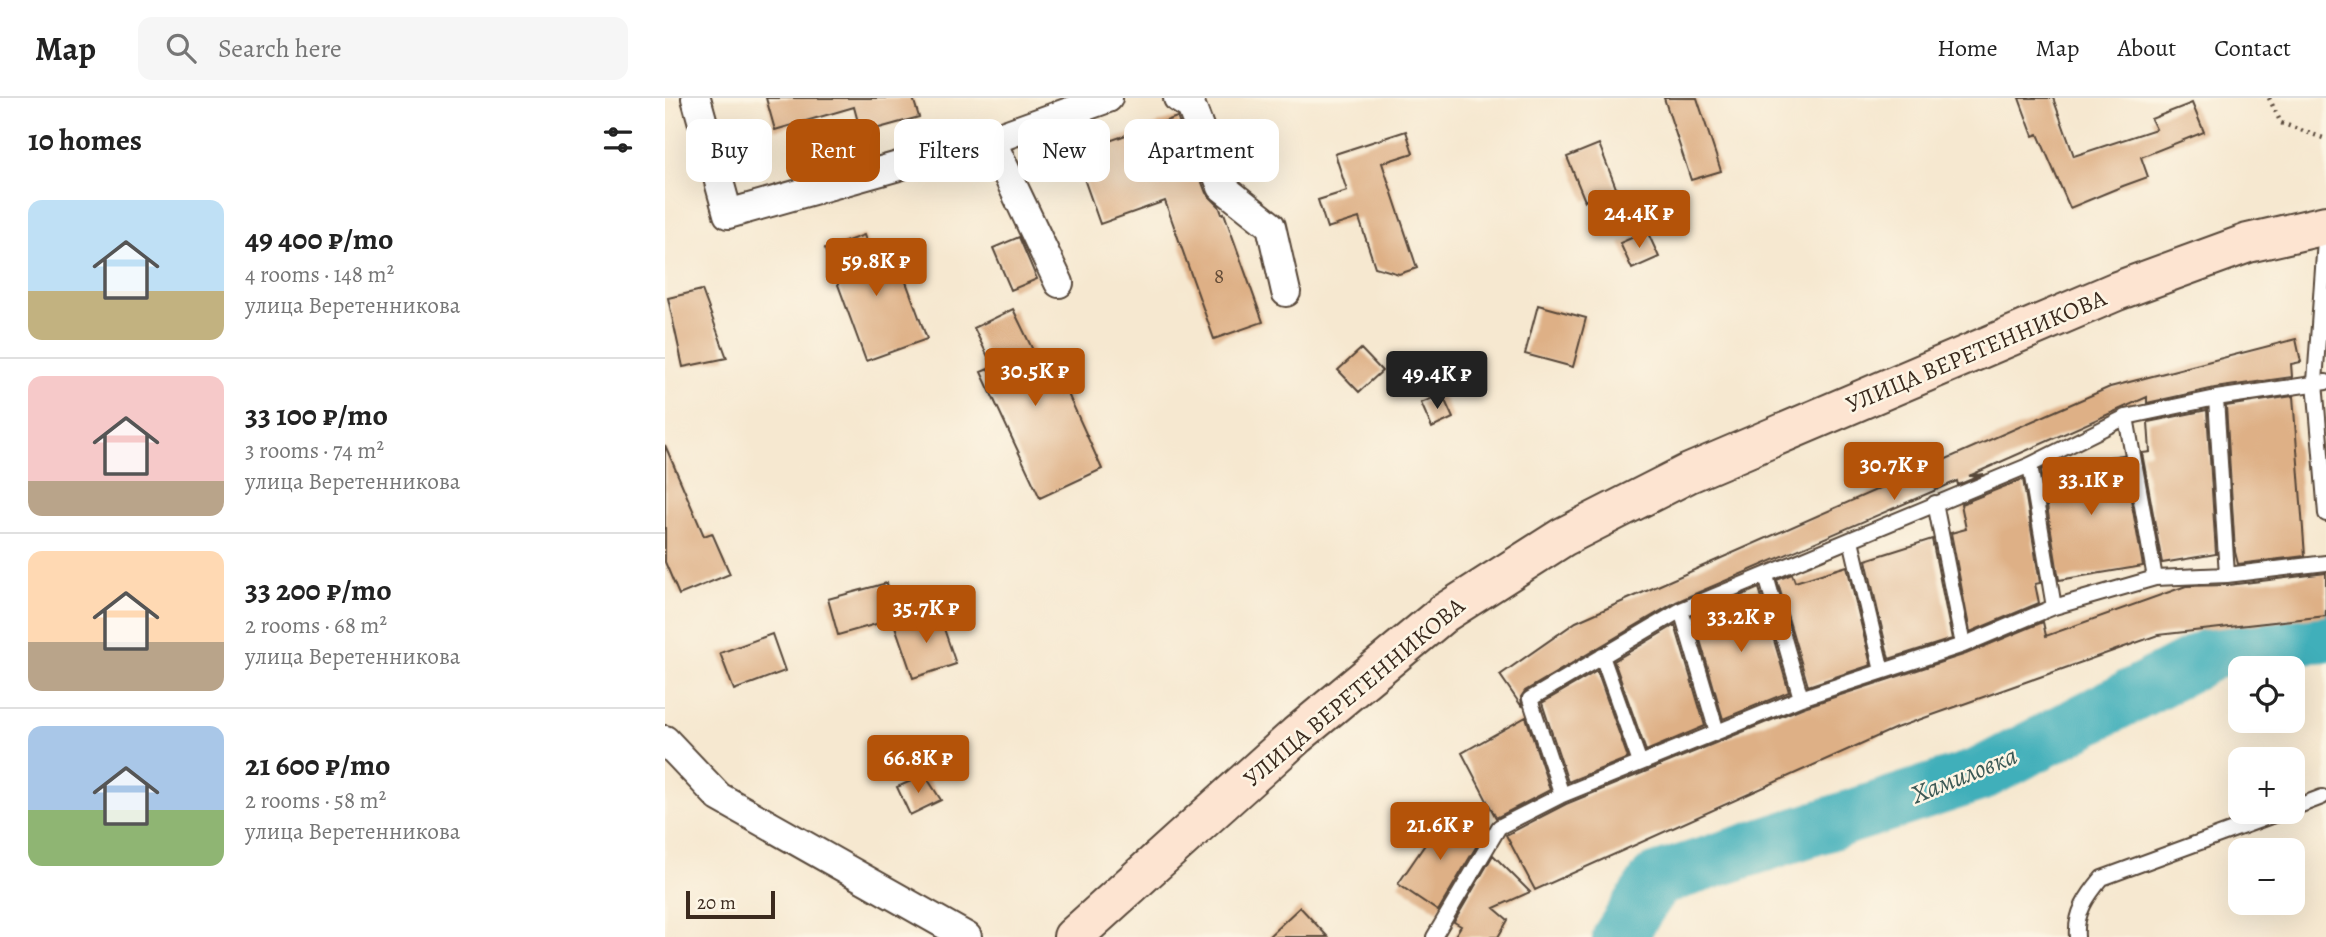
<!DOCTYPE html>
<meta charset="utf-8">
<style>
:root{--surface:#fff;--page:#f6f6f6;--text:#222;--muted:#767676;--line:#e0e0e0;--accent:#b45309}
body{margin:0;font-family:Alegreya,serif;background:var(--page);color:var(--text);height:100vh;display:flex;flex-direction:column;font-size:26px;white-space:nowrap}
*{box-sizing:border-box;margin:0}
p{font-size:23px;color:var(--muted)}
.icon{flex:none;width:38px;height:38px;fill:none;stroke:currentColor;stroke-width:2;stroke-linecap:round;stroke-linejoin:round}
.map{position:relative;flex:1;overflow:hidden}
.side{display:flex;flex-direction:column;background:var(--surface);width:665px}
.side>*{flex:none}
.guide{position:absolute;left:21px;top:21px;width:665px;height:63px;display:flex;gap:14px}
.buttons{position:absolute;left:1563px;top:558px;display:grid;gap:14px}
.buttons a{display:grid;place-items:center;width:77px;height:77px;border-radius:14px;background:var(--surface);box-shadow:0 7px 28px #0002;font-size:35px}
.scale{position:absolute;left:21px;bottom:18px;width:89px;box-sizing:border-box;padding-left:7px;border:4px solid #3b2a1e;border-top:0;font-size:19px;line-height:24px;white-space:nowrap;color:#3b2a1e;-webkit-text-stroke:5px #fcf5e5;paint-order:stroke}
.price{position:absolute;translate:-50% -60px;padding:0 16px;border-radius:7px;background:var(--accent);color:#fff;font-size:23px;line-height:46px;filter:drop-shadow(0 2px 4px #0008)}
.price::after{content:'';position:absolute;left:50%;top:42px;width:21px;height:16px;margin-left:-10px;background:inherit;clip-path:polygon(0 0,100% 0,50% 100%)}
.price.on{background:#222;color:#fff}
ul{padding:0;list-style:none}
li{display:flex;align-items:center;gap:21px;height:175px;padding:0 28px}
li+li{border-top:2px solid var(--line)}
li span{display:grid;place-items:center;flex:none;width:196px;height:140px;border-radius:14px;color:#555}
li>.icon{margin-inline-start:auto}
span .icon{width:84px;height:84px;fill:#fffc;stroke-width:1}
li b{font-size:30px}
h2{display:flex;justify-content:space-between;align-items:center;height:84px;padding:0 28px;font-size:30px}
.pill{padding:0 24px;border-radius:14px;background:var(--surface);box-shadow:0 7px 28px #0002;font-size:24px;line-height:63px}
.pill.on{background:var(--accent);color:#fff}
header{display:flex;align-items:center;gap:42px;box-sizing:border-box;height:98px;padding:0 35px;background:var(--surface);border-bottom:2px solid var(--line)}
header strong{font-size:33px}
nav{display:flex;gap:38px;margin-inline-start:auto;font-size:24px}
.search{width:490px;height:63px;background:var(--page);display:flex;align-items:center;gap:18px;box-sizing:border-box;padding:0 24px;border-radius:14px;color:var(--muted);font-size:26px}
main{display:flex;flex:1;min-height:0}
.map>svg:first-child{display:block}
</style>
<header>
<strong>Map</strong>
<div class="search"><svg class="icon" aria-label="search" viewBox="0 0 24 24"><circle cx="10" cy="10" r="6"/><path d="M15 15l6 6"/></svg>Search here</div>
<nav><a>Home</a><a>Map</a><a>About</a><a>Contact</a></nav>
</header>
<main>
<section class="side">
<h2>10 homes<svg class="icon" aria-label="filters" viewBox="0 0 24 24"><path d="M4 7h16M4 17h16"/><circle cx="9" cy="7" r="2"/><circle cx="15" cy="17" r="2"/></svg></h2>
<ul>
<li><span style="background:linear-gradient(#bfe0f5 65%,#c2b280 0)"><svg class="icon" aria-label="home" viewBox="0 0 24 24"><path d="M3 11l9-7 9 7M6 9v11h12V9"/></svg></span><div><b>49 400 ₽/mo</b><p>4 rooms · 148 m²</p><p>улица Веретенникова</p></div></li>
<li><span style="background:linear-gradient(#f6c9c9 75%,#b9a48a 0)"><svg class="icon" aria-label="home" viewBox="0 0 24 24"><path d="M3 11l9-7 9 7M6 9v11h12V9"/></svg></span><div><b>33 100 ₽/mo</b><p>3 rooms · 74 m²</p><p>улица Веретенникова</p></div></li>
<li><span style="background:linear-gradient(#ffd9b3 65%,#b9a48a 0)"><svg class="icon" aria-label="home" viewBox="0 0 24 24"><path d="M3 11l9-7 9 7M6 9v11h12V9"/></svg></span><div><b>33 200 ₽/mo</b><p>2 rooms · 68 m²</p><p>улица Веретенникова</p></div></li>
<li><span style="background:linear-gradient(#a9c7e8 60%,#8fb573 0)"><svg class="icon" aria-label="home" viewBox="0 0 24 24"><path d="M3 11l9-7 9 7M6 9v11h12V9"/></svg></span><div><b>21 600 ₽/mo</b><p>2 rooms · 58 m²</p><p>улица Веретенникова</p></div></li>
</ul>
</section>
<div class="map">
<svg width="1661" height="839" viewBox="0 0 1661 839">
<rect width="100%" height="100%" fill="#fcf5e5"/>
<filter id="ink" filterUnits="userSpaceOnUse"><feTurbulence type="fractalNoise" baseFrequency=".0143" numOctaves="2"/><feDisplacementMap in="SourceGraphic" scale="14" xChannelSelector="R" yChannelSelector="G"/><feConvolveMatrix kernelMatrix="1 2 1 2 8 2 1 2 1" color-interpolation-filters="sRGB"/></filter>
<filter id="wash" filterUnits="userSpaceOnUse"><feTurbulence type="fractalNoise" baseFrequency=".00686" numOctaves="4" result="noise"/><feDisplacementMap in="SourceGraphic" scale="28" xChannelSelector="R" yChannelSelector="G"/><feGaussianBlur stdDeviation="1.57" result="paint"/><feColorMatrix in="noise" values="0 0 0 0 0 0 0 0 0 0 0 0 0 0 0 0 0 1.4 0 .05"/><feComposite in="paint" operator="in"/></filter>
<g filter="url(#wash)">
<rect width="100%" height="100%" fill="#f6e8d0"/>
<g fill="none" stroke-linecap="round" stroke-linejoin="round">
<path stroke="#3fafba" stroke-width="54" d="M 954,839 L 991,782 L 1314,677 L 1569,544 L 1661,537"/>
</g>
<g id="blocks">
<path fill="#deb086" d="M 101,0 L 248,0 L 254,19 L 196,35 L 189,9 L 110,32 Z
M 999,0 L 1032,0 L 1056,73 L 1026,82 Z
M 1354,0 L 1388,0 L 1409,58 L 1491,31 L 1486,21 L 1527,5 L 1539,34 L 1476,59 L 1483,79 L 1458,88 L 1405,110 L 1373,36 L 1368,38 Z
M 512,19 L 541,95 L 554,108 L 557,116 L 559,115 L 598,224 L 549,241 L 500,103 L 435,126 L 410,55 Z
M 741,33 L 748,55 L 717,65 L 752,170 L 734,176 L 710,169 L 694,120 L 662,130 L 653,102 L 682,93 L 670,56 Z
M 934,46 L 951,90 L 920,103 L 902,59 Z
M 982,133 L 994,159 L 967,171 L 955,145 Z
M 199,137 L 208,162 L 230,154 L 262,241 L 201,263 L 160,151 Z
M 354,139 L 372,181 L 346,192 L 328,150 Z
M 37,192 L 62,260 L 18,269 L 3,200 Z
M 873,207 L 921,220 L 908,269 L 860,256 Z
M 348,211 L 378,273 L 390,267 L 437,371 L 375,400 L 316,274 L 328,269 L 309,230 Z
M 1631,241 L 1636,264 L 1626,266 L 1627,279 L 1550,290 L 1482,305 L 1482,299 L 1304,378 L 1319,376 L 1293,387 L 1292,383 L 1011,504 L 860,593 L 856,599 L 857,609 L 835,577 L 911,524 L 1445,289 Z
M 696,251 L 717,273 L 694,294 L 673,272 Z
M 777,296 L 788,320 L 767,330 L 756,305 Z
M 1628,298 L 1640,458 L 1573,466 L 1570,454 L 1561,308 Z
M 1542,312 L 1551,456 L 1497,465 L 1477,355 L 1485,354 L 1483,324 Z
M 0,347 L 39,438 L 47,435 L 65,476 L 14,497 L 0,464 Z
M 1458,357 L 1478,468 L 1394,482 L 1376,372 L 1388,367 Z
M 1358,381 L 1375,485 L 1370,486 L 1374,505 L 1305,534 L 1286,435 L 1301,431 L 1296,406 Z
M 1267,441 L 1287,541 L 1224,561 L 1201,462 Z
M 1182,468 L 1206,567 L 1143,588 L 1112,482 L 1127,476 L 1130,484 Z
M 1661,475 L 1661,518 L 1493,537 L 1231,630 L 870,792 L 841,737 L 901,706 L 1139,609 L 1301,556 L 1378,524 L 1381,538 L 1521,488 L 1563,487 Z
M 222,485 L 232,520 L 173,537 L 163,501 Z
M 1094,490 L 1124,594 L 1058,621 L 1028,518 Z
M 273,513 L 291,566 L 248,580 L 230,528 Z
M 1010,527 L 1040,628 L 981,653 L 949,563 Z
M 107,536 L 120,573 L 69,592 L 55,555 Z
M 932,573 L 963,660 L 903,684 L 877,605 Z
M 861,619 L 885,692 L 831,720 L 797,655 Z
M 260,677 L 276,702 L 245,717 L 232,689 Z
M 783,713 L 814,744 L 773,813 L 733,786 Z
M 828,757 L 865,794 L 829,810 L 843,822 L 833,839 L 789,839 L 796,828 L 789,824 Z
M 635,809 L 663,839 L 603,839 Z"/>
</g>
</g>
<g filter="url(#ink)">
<use href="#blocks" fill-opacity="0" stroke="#574639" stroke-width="2"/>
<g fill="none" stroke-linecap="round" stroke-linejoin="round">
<g stroke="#574639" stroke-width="18">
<path id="lane" d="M 1661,128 L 1650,284 L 1661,416
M 1551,300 L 1562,477
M 1461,319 L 1490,480
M 1365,367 L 1389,509
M 1270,405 L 1298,547
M 1186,442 L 1217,573
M 1101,478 L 1136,600
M 1016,512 L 1052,634
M 937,558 L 975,665
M 897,697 L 865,601 L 1016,512 L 1365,367 L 1461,319 L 1551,300 L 1661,284
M 1628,710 L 1657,699
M 769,839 L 834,729 L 897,697 L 1136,600 L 1298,547 L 1389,509 L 1490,480 L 1562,477 L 1661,465
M 1412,839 C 1410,815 1422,798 1437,780 L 1617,714"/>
</g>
<g stroke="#574639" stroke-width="32">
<path id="street" d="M 31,0 L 63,116 L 326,42 L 443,0
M 513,0 L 526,8 L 557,89 L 606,128 L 621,194
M 326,42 L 394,185
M 0,642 L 54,699 L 302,839"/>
</g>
<g stroke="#574639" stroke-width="42">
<path id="secondary" d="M 408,839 L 632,637 L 779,515 L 898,439 L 1022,376 L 1452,193 L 1583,145 L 1661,127"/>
</g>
<path stroke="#574639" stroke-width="4.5" stroke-dasharray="2 5" stroke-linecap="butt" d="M 1604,0 L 1616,25 L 1661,41"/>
<use href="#lane" stroke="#fff" stroke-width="14"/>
<use href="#street" stroke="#fff" stroke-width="28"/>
<use href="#secondary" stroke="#fde4d1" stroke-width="38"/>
</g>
</g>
<g text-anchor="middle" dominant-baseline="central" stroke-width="5" stroke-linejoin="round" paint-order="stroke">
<g font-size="21" fill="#644c38">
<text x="554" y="178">8</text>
</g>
<g font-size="24" fill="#3b2a1e" stroke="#fcf5e5">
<text transform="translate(1311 253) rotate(-23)">УЛИЦА ВЕРЕТЕННИКОВА</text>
<text transform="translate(689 594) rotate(-40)">УЛИЦА ВЕРЕТЕННИКОВА</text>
</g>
<g font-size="26" font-style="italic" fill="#3c5955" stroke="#fcf5e5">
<text transform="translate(1299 677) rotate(-22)">Хамиловка</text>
</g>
</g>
</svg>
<div class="buttons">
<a><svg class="icon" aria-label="locate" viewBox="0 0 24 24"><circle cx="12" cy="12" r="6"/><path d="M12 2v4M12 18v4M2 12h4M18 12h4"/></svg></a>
<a>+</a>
<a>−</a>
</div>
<div class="scale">20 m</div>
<b class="price" style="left:974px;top:152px">24.4K ₽</b>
<b class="price" style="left:211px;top:200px">59.8K ₽</b>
<b class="price" style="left:370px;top:310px">30.5K ₽</b>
<b class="price on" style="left:772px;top:313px">49.4K ₽</b>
<b class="price" style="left:1229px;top:404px">30.7K ₽</b>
<b class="price" style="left:1426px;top:419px">33.1K ₽</b>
<b class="price" style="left:261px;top:547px">35.7K ₽</b>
<b class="price" style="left:1076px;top:556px">33.2K ₽</b>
<b class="price" style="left:253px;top:697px">66.8K ₽</b>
<b class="price" style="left:775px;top:764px">21.6K ₽</b>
<div class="guide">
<a class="pill">Buy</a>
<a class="pill on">Rent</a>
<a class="pill">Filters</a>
<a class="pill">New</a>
<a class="pill">Apartment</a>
</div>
</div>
</main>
